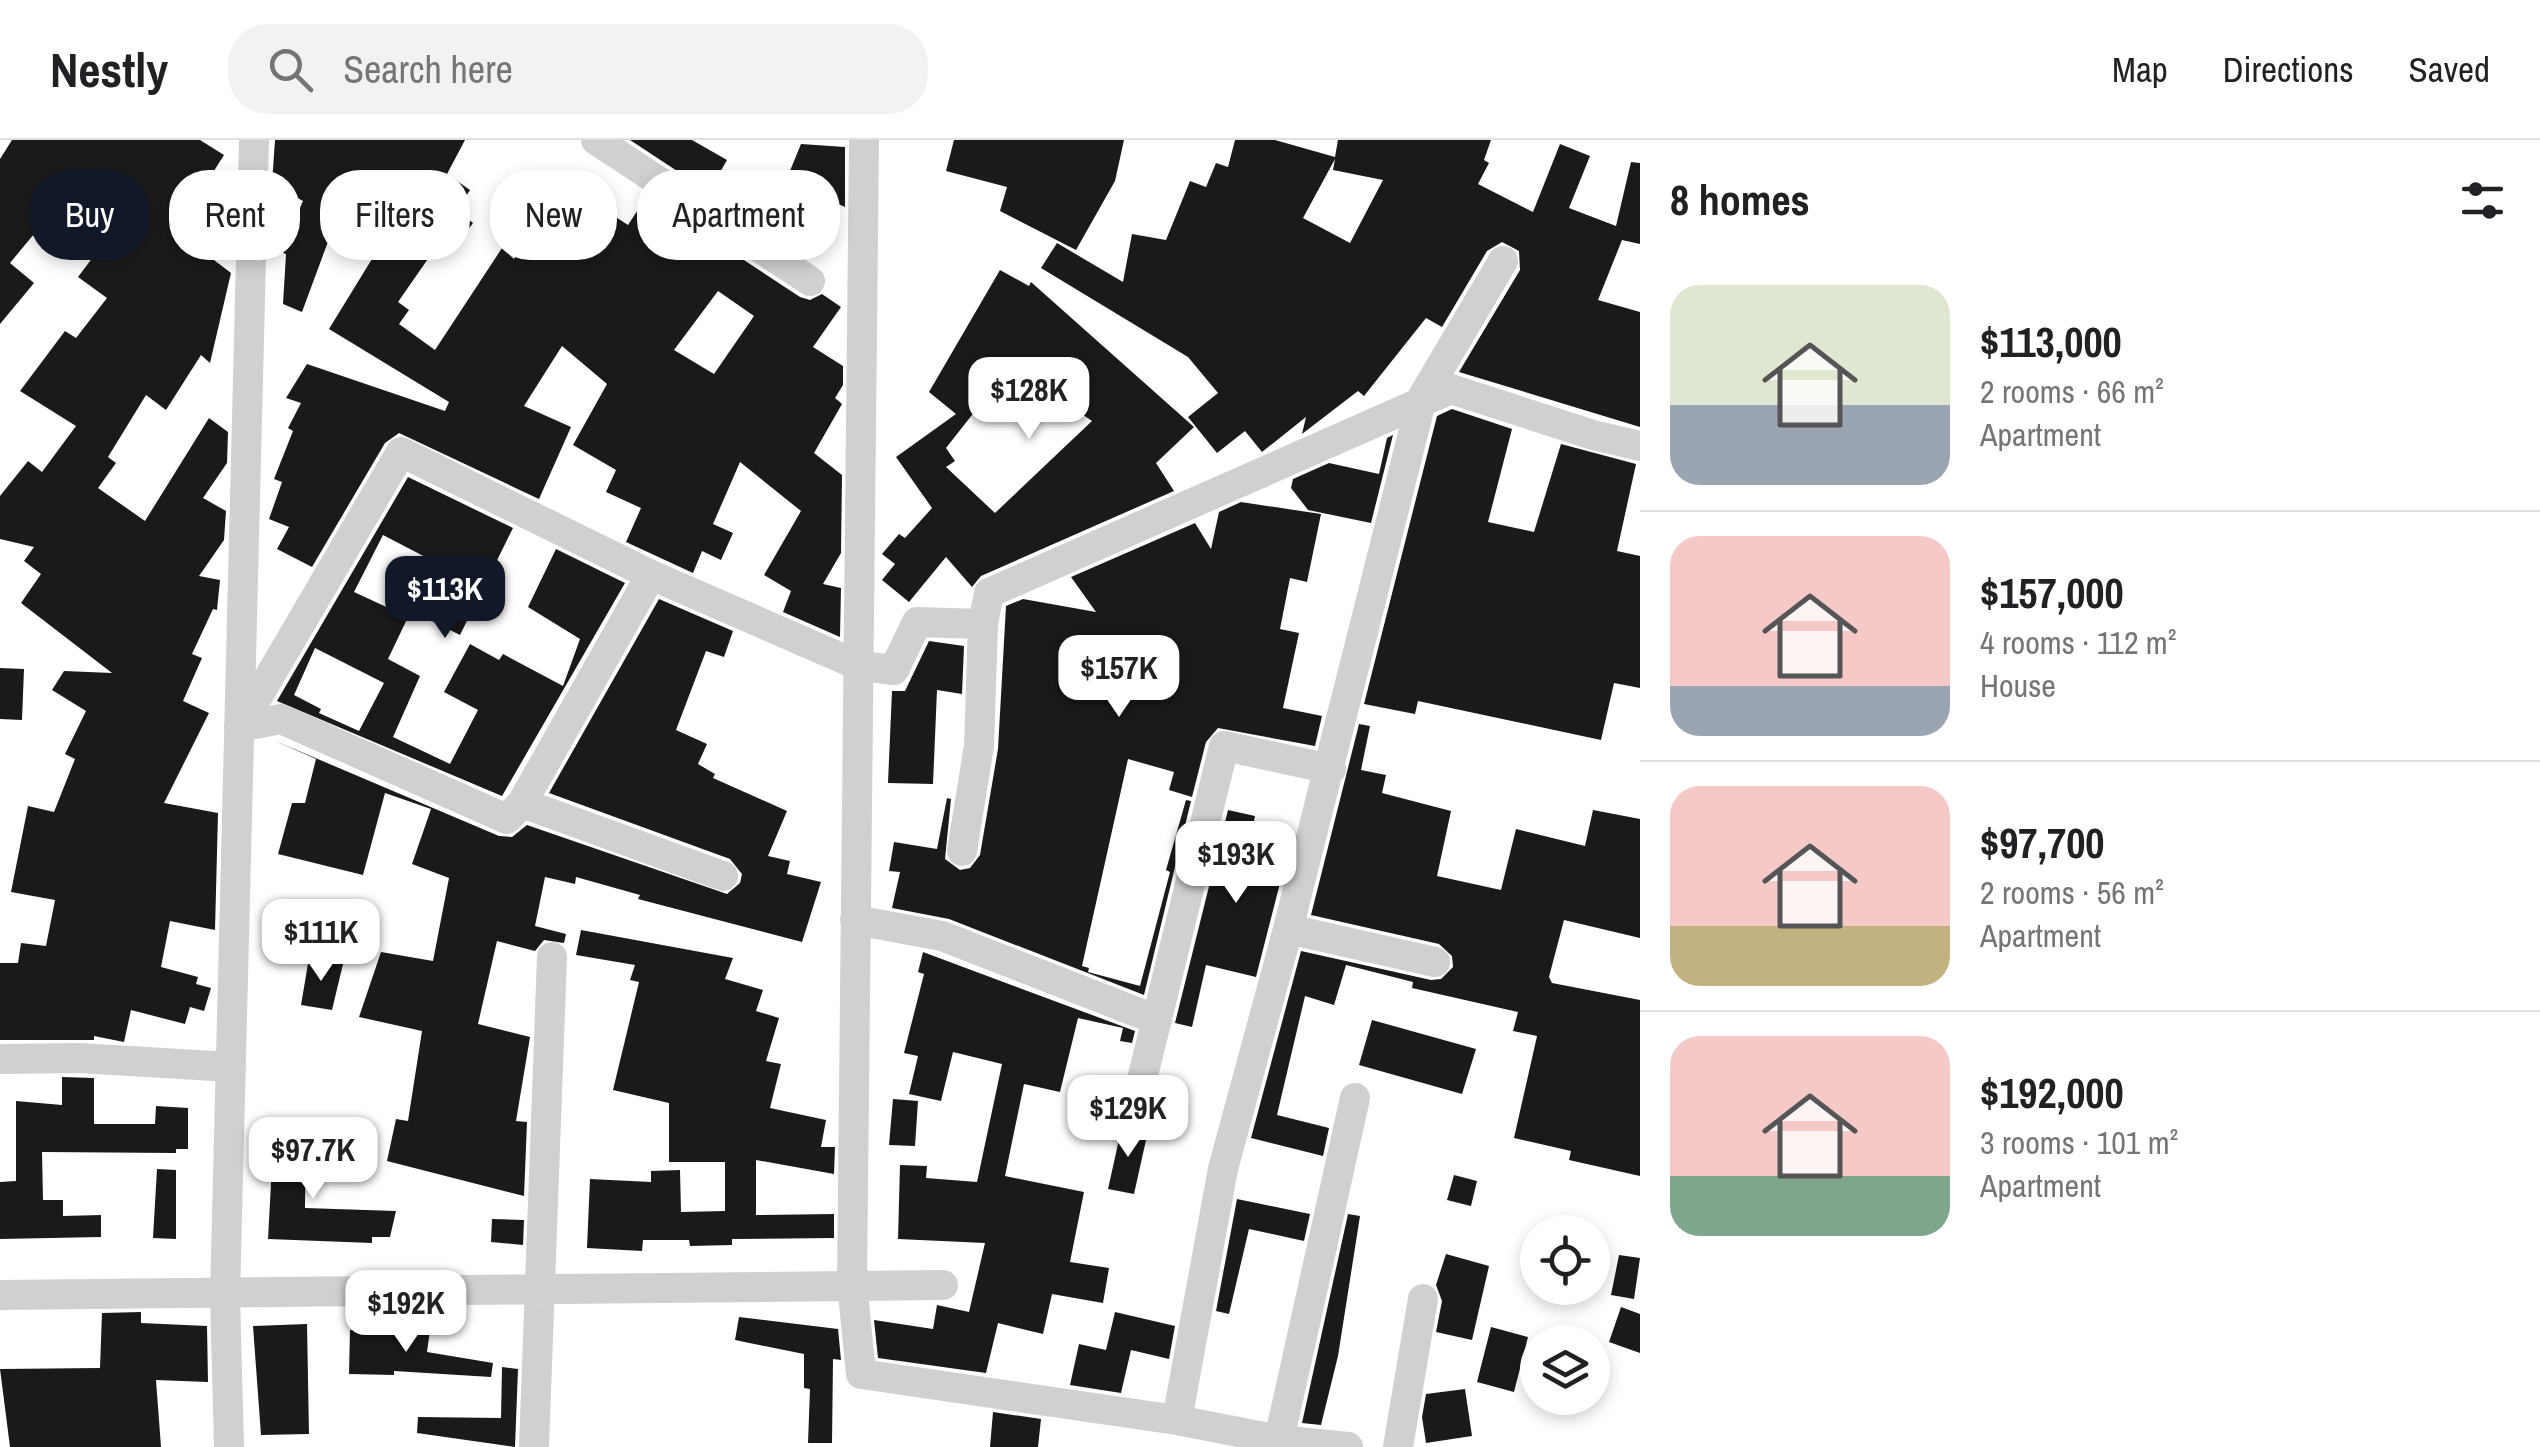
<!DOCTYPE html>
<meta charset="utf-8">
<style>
:root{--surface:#fff;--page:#f2f2f2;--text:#202124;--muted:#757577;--line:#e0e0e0;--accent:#111827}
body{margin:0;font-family:"Archivo Narrow",sans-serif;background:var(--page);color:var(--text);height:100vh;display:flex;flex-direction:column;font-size:38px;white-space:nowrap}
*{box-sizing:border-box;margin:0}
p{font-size:32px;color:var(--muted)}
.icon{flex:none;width:55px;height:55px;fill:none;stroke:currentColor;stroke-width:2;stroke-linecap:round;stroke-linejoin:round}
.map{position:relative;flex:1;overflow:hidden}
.sheet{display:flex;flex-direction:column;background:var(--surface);width:900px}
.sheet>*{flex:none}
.top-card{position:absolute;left:30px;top:30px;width:950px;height:90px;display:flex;gap:20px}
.fabs{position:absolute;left:1520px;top:1075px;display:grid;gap:20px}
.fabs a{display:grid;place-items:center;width:90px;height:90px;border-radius:50%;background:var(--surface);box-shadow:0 5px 15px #0003;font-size:50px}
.price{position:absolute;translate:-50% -85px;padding:0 22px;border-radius:20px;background:#fff;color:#222;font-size:32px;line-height:65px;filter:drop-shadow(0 2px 5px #0008)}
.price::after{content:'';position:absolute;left:50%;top:60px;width:30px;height:22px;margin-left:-15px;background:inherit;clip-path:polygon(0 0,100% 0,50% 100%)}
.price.current{background:var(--accent);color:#fff}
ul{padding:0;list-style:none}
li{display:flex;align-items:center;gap:30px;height:250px;padding:0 30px}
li+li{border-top:2px solid var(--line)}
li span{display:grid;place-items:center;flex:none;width:280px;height:200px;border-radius:30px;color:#555}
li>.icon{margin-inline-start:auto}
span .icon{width:120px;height:120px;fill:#fffc;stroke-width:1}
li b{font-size:42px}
h2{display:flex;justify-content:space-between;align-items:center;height:120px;padding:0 30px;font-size:42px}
.tag{padding:0 35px;border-radius:40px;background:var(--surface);box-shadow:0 5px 15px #0003;font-size:35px;line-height:90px}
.tag.current{background:var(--accent);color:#fff}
header{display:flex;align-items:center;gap:60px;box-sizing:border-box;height:140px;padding:0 50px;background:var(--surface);border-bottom:2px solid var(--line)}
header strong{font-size:48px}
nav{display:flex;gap:55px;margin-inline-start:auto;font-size:35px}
.search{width:700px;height:90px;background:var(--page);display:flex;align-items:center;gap:25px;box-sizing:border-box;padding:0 35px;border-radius:40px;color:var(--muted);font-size:38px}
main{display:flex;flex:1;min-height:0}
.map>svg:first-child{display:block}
</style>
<header>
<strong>Nestly</strong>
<div class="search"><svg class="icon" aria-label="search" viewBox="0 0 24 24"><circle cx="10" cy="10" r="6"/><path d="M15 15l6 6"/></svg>Search here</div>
<nav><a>Map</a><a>Directions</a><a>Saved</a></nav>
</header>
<main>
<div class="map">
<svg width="1640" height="1307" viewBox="0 0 1640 1307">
<rect width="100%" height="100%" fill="#fff"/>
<path fill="#1a1a1a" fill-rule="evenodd" d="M 12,0 L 200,0 L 224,15 L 176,91 L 231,133 L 210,223 L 201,215 L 166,270 L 146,255 L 108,317 L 116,323 L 98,348 L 145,381 L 209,278 L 228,292 L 227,323 L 203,358 L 226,371 L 224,400 L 199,436 L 220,440 L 217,470 L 213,469 L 192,514 L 202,518 L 183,561 L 209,573 L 164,663 L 218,673 L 215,790 L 170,781 L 161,827 L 198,837 L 196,844 L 211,848 L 204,871 L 190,867 L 185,884 L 131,870 L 124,902 L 94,896 L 94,900 L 0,900 L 0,823 L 18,823 L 21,803 L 46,806 L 55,760 L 11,752 L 28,666 L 54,672 L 75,619 L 65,614 L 86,571 L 52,550 L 64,531 L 112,533 L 21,463 L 41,434 L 24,421 L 34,407 L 0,399 L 0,356 L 28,321 L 42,332 L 76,286 L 20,251 L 65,191 L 76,198 L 107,158 L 78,137 L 93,117 L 52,84 L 45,93 L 39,88 L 10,123 L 34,143 L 0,184 L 0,19 Z
M 275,0 L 465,0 L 447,34 L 470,50 L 457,70 L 473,83 L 451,113 L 439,103 L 398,162 L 409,170 L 399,184 L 435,210 L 502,108 L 514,119 L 563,43 L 628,85 L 647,56 L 800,157 L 810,160 L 822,154 L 841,167 L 813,207 L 843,226 L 843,245 L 835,258 L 842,264 L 814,313 L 842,335 L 841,413 L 823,444 L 841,448 L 840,497 L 783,472 L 791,451 L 764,435 L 801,371 L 740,322 L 713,384 L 733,393 L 721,420 L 702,411 L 693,433 L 626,402 L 641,368 L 606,352 L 616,330 L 573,305 L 607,244 L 562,206 L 524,266 L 571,287 L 539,359 L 399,293 L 385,303 L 312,427 L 277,409 L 289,387 L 269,379 L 282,342 L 274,339 L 293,291 L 288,288 L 301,263 L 286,258 L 307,224 L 445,271 L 449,262 L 329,189 L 383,101 L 398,110 L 423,73 L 366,39 L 329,99 L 302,172 L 283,164 L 286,114 L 281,112 L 303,61 L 272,43 ZM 718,151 L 754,176 L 714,234 L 674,210 Z
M 630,0 L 692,0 L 727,20 L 709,52 Z
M 954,0 L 1124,0 L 1115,41 L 1076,110 L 1000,71 L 1007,47 L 946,31 Z
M 1235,0 L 1275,0 L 1335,17 L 1338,0 L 1491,0 L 1484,20 L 1489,23 L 1478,44 L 1533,72 L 1560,4 L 1590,16 L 1569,68 L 1616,86 L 1631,22 L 1640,23 L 1640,104 L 1622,100 L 1598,160 L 1640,172 L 1640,287 L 1459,232 L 1520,130 L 1519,111 L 1502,102 L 1487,111 L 1442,187 L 1426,178 L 1364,256 L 1358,251 L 1302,294 L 1306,277 L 1262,312 L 1245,291 L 1217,313 L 1188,277 L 1218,253 L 1188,217 L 1041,128 L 1057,103 L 1123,142 L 1132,94 L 1166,100 L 1190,41 L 1206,47 L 1216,23 L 1228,27 ZM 1335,19 L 1333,30 L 1383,40 L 1350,103 L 1303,78 Z
M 801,4 L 845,7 L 845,67 L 836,63 L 804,115 L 752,81 L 772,48 L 781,53 Z
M 1000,130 L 1029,146 L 1031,142 L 1194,287 L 1156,323 L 1174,351 L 981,436 L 972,447 L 946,417 L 909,462 L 882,440 L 895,424 L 882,414 L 899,394 L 905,398 L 932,368 L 896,317 L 956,274 L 929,252 ZM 1038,244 L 1092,281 L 995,373 L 946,327 L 955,321 L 946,308 L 990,252 L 1020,272 Z
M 1452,269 L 1512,289 L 1488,382 L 1534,392 L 1561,304 L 1636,324 L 1617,411 L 1640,416 L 1640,548 L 1614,543 L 1601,600 L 1418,561 L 1415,574 L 1364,564 L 1437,276 Z
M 1393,295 L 1371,383 L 1308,370 L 1291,348 L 1293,339 L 1329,323 L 1379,334 L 1387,298 Z
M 408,337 L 513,388 L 460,495 L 406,468 L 431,420 L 383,395 L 354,452 L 408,477 L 388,519 L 420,536 L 393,597 L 450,624 L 478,570 L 444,552 L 470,504 L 499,520 L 503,514 L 563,546 L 580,499 L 528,467 L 556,409 L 625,443 L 502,656 L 277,561 ZM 315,508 L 384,543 L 359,591 L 319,573 L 321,569 L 294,555 Z
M 1241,362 L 1321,374 L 1307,442 L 1290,438 L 1280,489 L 1299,493 L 1283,568 L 1322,576 L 1315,606 L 1218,588 L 1206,602 L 1192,657 L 1169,650 L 1174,632 L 1128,619 L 1082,826 L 1089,828 L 1088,832 L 1140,846 L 1170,732 L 1166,730 L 1186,660 L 1191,661 L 1144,855 L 949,779 L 892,768 L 900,732 L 889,731 L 894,702 L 937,709 L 947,658 L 951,659 L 945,719 L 960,730 L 970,728 L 980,715 L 998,609 L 1006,466 L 1023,459 L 1096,472 L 1071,437 L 1195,383 L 1211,409 L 1219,372 Z
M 659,459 L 733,491 L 724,517 L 706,511 L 676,590 L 707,604 L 698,624 L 715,634 L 713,638 L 787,671 L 768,716 L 790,721 L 787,734 L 821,742 L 802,802 L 638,759 L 640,755 L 576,737 L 575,744 L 545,737 L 535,786 L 566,794 L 564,803 L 544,800 L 535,811 L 497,801 L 478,884 L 530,897 L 516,981 L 527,982 L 524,1056 L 387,1021 L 396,979 L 408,981 L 422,891 L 359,877 L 381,812 L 433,821 L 449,738 L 412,724 L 431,669 L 385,653 L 363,735 L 278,714 L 292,663 L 305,663 L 316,619 L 273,600 L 499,696 L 512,697 L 527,685 L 727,754 L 740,743 L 742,734 L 730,719 L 549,653 Z
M 929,501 L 964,506 L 962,554 L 937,550 L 933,644 L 888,643 L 892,551 L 905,551 Z
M 0,528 L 24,529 L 22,580 L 0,579 Z
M 1359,584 L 1370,586 L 1361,630 L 1386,635 L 1382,653 L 1451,671 L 1437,736 L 1501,750 L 1516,689 L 1585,706 L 1593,670 L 1640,679 L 1640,798 L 1564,780 L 1549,837 L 1552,843 L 1640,860 L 1640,1036 L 1569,1020 L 1571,1011 L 1514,998 L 1537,896 L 1513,891 L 1518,872 L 1412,848 L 1413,842 L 1346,825 L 1334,865 L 1305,856 L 1277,975 L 1329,988 L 1323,1016 L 1251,998 L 1301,811 L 1431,840 L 1441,839 L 1453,827 L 1452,816 L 1439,804 L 1311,775 Z
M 1228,670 L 1255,676 L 1252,690 L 1291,700 L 1256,837 L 1206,825 L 1192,887 L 1175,883 Z
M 581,790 L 733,818 L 725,839 L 763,850 L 756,871 L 779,878 L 766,921 L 781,924 L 770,968 L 826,980 L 821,1007 L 835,1007 L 834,1034 L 756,1020 L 756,1075 L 834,1074 L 834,1098 L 732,1099 L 732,1105 L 690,1106 L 689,1100 L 643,1100 L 642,1111 L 587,1108 L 590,1039 L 651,1042 L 651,1031 L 680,1030 L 681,1072 L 725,1071 L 725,1022 L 669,1022 L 669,963 L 613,950 L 639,842 L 630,840 L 635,825 L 576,815 Z
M 923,812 L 1135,891 L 1132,903 L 1120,901 L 1123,888 L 1078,878 L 1060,952 L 1024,944 L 1005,1036 L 1084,1052 L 1070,1122 L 1109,1128 L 1103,1163 L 1052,1154 L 1043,1194 L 998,1183 L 986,1233 L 878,1218 L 874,1180 L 933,1189 L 937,1165 L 969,1172 L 985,1103 L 898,1099 L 900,1025 L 927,1026 L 926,1038 L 977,1042 L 1002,924 L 953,912 L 941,961 L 909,954 L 918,916 L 904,913 L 924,834 L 918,832 Z
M 309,818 L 343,824 L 332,870 L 301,865 Z
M 1372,880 L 1476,909 L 1462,954 L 1359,925 Z
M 62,937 L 94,938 L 94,984 L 155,984 L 156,966 L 188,968 L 188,1009 L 176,1009 L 176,1013 L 42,1012 L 43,1060 L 63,1060 L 63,1076 L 101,1075 L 101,1097 L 0,1099 L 0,1042 L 16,1041 L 16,961 L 62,965 Z
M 893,959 L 918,961 L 915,1006 L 889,1005 Z
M 1122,986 L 1148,991 L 1134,1054 L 1108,1049 Z
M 274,988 L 306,989 L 305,1068 L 396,1071 L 390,1097 L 372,1097 L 372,1103 L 268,1099 Z
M 157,1029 L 176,1030 L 176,1099 L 153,1098 Z
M 1454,1035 L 1477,1041 L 1471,1066 L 1447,1060 Z
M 1237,1059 L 1310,1074 L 1304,1101 L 1249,1089 L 1229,1174 L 1216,1171 Z
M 1348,1074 L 1360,1076 L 1338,1216 L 1321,1285 L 1302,1283 Z
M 492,1079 L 524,1080 L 523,1105 L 491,1102 Z
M 1446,1114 L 1489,1126 L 1472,1200 L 1436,1192 L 1442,1161 L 1436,1145 Z
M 1619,1115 L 1640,1118 L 1634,1159 L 1611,1155 Z
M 1621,1167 L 1640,1174 L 1640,1213 L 1609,1202 Z
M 141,1172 L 141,1183 L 207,1186 L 208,1242 L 156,1240 L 161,1307 L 10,1307 L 0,1229 L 100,1228 L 102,1173 Z
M 1115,1172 L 1175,1186 L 1169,1219 L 1131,1210 L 1121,1253 L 1070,1245 L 1079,1204 L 1106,1210 Z
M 739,1177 L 838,1189 L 841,1220 L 833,1219 L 832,1303 L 808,1303 L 810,1249 L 804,1248 L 804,1214 L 735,1200 Z
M 307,1184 L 309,1294 L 261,1295 L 253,1186 Z
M 408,1187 L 430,1190 L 427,1212 L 493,1223 L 491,1237 L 394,1231 L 394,1235 L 349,1234 L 350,1190 L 407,1191 Z
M 1491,1187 L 1528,1197 L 1514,1252 L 1477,1242 Z
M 502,1227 L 518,1229 L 515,1307 L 417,1293 L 418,1277 L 501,1278 Z
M 1465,1249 L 1472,1296 L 1426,1303 L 1422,1277 L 1426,1254 Z
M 993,1272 L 1041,1279 L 1038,1307 L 990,1307 Z"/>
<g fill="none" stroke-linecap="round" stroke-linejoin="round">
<path stroke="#d0d0d0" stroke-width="30" d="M 596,0 L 810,141
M 864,0 L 852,1143 L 861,1234 L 1177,1280 L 1279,1300 L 1348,1307
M 241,585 L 401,312 L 651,435 L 860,526 L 894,530 L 917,482 L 983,484
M 239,587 L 281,579 L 507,679 L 522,663 L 651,435
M 522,663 L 723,736
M 962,711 L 979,606 L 983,484 L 989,453 L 1451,249 L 1593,295 L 1640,306
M 855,780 L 942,796 L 1157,880
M 1435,822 L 1288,789 L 1422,258 L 1503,121
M 0,919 L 79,918 L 231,927
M 1134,972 L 1224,606 L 1331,629
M 0,1155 L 943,1145
M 1177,1280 L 1223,1029 L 1288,789
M 1279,1300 L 1355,958
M 229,1307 L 225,1156 L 254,0
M 534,1307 L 552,817
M 1398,1307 L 1423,1159"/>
</g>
</svg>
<div class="fabs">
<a><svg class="icon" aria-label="locate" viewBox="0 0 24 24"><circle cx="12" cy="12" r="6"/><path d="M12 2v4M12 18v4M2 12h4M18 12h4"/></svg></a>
<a><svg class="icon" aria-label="layers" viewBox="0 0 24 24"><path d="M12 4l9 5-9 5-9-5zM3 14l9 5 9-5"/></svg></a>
</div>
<b class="price" style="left:1029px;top:302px">$128K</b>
<b class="price current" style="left:445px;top:501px">$113K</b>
<b class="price" style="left:1119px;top:580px">$157K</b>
<b class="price" style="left:1236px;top:766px">$193K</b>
<b class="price" style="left:321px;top:844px">$111K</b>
<b class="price" style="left:1128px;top:1020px">$129K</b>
<b class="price" style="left:313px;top:1062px">$97.7K</b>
<b class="price" style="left:406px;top:1215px">$192K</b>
<div class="top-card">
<a class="tag current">Buy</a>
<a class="tag">Rent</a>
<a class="tag">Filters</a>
<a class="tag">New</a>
<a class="tag">Apartment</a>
</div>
</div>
<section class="sheet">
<h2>8 homes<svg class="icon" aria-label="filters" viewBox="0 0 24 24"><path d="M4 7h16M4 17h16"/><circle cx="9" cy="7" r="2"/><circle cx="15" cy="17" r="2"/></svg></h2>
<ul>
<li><span style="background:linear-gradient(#dfe7d0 60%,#9aa5b1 0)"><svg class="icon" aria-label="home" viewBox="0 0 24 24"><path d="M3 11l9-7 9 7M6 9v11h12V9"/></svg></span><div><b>$113,000</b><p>2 rooms · 66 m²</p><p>Apartment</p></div></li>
<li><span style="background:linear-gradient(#f6c9c9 75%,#9aa5b1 0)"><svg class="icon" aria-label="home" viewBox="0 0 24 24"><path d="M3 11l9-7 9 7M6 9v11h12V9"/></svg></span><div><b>$157,000</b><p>4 rooms · 112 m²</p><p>House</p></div></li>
<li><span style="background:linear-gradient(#f6c9c9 70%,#c2b280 0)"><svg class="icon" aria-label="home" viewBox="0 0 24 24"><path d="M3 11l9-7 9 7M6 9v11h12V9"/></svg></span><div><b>$97,700</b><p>2 rooms · 56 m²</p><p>Apartment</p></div></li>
<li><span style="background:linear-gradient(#f6c9c9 70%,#7fa58c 0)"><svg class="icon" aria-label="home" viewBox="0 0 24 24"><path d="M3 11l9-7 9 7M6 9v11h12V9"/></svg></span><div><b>$192,000</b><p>3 rooms · 101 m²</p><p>Apartment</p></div></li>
</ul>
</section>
</main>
